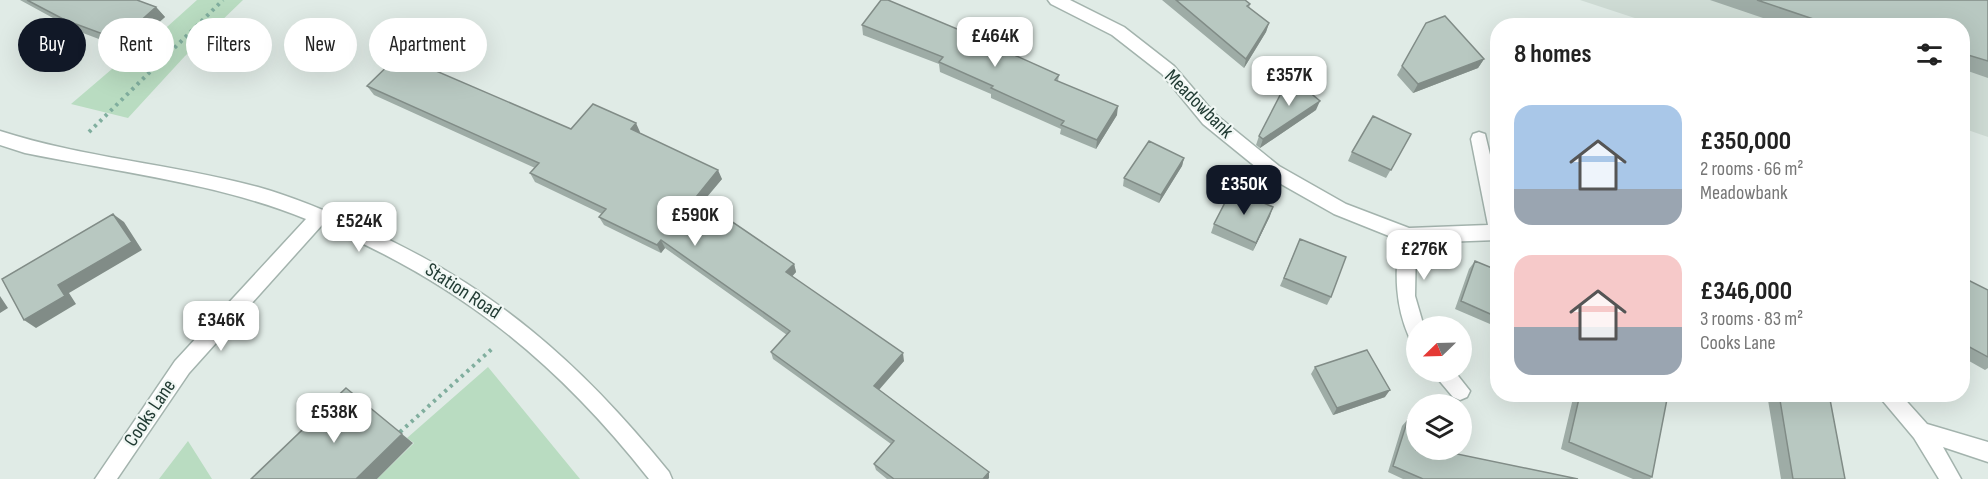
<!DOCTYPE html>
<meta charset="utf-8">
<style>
:root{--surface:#fff;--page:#f2f2f2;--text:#222;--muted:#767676;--accent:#111827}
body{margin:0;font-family:"Sofia Sans Condensed",sans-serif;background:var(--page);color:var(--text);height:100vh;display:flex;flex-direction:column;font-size:22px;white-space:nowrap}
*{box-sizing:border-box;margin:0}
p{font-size:20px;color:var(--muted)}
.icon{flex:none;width:33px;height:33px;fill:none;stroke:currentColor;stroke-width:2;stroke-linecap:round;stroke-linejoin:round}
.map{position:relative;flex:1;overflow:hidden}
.details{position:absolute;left:1490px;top:18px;width:480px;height:384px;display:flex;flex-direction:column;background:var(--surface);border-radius:24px;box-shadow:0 6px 24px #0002}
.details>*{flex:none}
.hud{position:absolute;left:18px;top:18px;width:570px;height:54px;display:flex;gap:12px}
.needle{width:39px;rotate:247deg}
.tools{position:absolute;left:1406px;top:316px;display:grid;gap:12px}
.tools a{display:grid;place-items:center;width:66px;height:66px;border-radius:50%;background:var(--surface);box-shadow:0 6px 24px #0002;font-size:30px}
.price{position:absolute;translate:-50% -51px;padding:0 14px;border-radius:12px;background:#fff;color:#222;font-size:20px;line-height:39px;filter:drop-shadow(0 2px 3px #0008)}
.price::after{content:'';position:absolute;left:50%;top:36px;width:18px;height:14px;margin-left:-9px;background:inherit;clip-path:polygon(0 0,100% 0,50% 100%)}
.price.selected{background:var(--accent);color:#fff}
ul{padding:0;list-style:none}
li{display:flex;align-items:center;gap:18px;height:150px;padding:0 24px}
li span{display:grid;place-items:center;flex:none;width:168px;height:120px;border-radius:18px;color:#555}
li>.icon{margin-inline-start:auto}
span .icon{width:72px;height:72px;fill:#fffc;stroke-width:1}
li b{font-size:26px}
h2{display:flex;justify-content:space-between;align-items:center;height:72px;padding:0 24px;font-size:26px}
.chip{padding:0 21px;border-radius:27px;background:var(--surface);box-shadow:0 6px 24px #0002;font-size:21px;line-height:54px}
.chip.selected{background:var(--accent);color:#fff}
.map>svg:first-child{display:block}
</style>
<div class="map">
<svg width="1988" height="479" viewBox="0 0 1988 479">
<rect width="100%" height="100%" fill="#e0ebe6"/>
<path fill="#cedbd4" d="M 1580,0 L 1988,0 L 1988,137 L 1962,128 L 1962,26 L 1656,25 Z"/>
<path fill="#b9dcc1" d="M 197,0 L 243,0 L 185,56 L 128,118 L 71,104 L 119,63 L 138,53 Z
M 488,367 L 580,479 L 377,479 L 414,443 L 407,438 Z
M 188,441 L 212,479 L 159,479 Z"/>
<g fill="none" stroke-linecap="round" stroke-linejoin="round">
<g stroke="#a3b3ad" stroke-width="3">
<path id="minor" d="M 1048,0 L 1070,0 L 1124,27 L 1174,66 L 1215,114 L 1279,166 L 1346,204 L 1409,228 L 1488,225 L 1471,139 L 1473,134 L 1479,132 L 1485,134 L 1497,184 L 1497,240 L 1416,243 L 1415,296 L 1424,327 L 1416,327 L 1416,339 L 1409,337 C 1395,305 1395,274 1399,240 L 1334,214 L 1267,176 L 1203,124 L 1162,74 L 1112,35 L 1051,4 Z
M 0,131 C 84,158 173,164 258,187 C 294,197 329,212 364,228 C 493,286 581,363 669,472 L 672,479 L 649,479 C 556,361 460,284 322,225 L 189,373 L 117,479 L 95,479 L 175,361 L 306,219 C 217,183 118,172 25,153 L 0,145 Z
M 1432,372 L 1455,372 L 1470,391 L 1467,397 L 1460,400 L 1453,397 Z
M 1877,394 L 1900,394 L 1927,424 L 1988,442 L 1988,462 L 1943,447 L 1961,479 L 1939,479 L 1914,438 Z"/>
</g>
<path stroke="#80ae9e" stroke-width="4" stroke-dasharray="3 4.5" stroke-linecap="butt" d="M 89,132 L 223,0
M 400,432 L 493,348"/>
<use href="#minor" fill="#fff" fill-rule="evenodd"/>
</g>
<path fill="#9eaca6" d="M 20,0 L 137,0 L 156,7 L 165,17 L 128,50 L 75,30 Z
M 1162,0 L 1245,0 L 1250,4 L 1249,8 L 1269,23 L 1266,32 L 1244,68 Z
M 1710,0 L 1988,0 L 1988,78 L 1965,70 L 1962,72 L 1962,26 L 1787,26 Z
M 862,25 L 993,46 L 1059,75 L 1058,81 L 1117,115 L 1096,149 L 1060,134 L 1061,129 L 991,98 L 991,94 L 940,72 L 939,64 L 863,35 Z
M 1484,59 L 1478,68 L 1413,93 L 1397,75 L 1402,66 Z
M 367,86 L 571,129 L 640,132 L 640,133 L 722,179 L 703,202 L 794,264 L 796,272 L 792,276 L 904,361 L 879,390 L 989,478 L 988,479 L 887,479 L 876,470 L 874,464 L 891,444 L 773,359 L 771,352 L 787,335 L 665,248 L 661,253 L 604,225 L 599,217 L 602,214 L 535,182 L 530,173 L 535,168 L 374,95 Z
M 1316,110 L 1260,148 L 1256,145 L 1259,136 Z
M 1411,134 L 1386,178 L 1348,161 L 1352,152 Z
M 1184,158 L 1182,166 L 1159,203 L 1123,186 L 1124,178 Z
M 1270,216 L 1253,251 L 1211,233 L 1214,224 Z
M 1300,239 L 1331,297 L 1327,305 L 1280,286 Z
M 1475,261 L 1497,270 L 1497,327 L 1455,309 L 1469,269 Z
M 1962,277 L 1988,290 L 1988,368 L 1985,370 L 1962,357 Z
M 1315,367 L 1385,397 L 1333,415 L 1311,374 Z
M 1574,394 L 1668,394 L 1652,477 L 1650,479 L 1633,479 L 1561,449 Z
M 1767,394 L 1829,394 L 1845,479 L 1781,479 Z
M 1408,419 L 1457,454 L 1578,479 L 1403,479 L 1388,472 L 1402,426 Z"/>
<path fill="#818c87" d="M 156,7 L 165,17 L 128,50 L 119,40 Z
M 1269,23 L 1266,32 L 1244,68 L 1246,59 Z
M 1484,59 L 1478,68 L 1413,93 L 1418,84 Z
M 1320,101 L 1316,110 L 1260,148 L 1263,139 Z
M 1118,106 L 1117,115 L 1096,149 L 1097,140 Z
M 636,123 L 640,132 L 635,138 L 631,129 Z
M 1184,158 L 1182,166 L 1159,203 L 1161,195 Z
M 718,170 L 722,179 L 699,206 L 696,197 Z
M 1273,207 L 1270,216 L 1253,251 L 1256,243 Z
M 113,214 L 124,222 L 142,250 L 69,293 L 76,304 L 36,328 L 24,320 Z
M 661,240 L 665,248 L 661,253 L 657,245 Z
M 794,264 L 796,272 L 789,280 L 786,272 Z
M 0,296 L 8,308 L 0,313 Z
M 903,353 L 904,361 L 876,393 L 874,386 Z
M 1390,390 L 1385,397 L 1333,415 L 1337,408 Z
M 402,434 L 413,443 L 377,479 L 356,479 Z
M 989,472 L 989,478 L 988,479 L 983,479 Z"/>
<path fill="#b8c8c1" stroke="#818c87" stroke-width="1.5" d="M 27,0 L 137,0 L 156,7 L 119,40 L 65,20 Z
M 881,0 L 888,0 L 993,44 L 992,45 L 1059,75 L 1055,80 L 1118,106 L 1097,140 L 1061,125 L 1064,121 L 991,88 L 993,86 L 939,62 L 943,57 L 862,25 Z
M 1176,0 L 1245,0 L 1250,4 L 1247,6 L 1269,23 L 1246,59 Z
M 1757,0 L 1988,0 L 1988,61 L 1968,55 L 1966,69 L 1962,68 L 1962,26 L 1834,26 Z
M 1445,16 L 1484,59 L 1418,84 L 1402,66 L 1426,23 Z
M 399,55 L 571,129 L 593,104 L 636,123 L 631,129 L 718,170 L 696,197 L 794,264 L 786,272 L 903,353 L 874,386 L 989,472 L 983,479 L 894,479 L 874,464 L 894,441 L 771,352 L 790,331 L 661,240 L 657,245 L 599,217 L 606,209 L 530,173 L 539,163 L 367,86 Z
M 1290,76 L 1320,101 L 1263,139 L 1259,136 Z
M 1373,116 L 1411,134 L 1391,170 L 1352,152 Z
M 1149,141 L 1184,158 L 1161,195 L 1124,178 Z
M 1232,189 L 1273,207 L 1256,243 L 1214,224 Z
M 113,214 L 132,242 L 58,285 L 65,296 L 24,320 L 2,279 Z
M 1300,239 L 1346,257 L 1331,297 L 1284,278 Z
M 1475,261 L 1497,270 L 1497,317 L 1461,301 Z
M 1962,277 L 1988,290 L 1988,357 L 1962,343 Z
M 1367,350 L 1390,390 L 1337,408 L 1315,367 Z
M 346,388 L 402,434 L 356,479 L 251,479 Z
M 1580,394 L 1668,394 L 1652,477 L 1569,442 Z
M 1779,394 L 1829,394 L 1845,479 L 1793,479 Z
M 1408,419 L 1416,423 L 1416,450 L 1458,450 L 1457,454 L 1578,479 L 1423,479 L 1393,466 Z"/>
<g text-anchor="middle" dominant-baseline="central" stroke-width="4.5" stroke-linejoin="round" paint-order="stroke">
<g font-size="20" fill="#213b33" stroke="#f0f7f4">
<text transform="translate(1199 104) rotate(45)">Meadowbank</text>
<text transform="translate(463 291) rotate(33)">Station Road</text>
<text transform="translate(150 413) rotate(-56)">Cooks Lane</text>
</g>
</g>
</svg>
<div class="tools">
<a><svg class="needle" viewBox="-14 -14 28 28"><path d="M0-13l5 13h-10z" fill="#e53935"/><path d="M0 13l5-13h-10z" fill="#767676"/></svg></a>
<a><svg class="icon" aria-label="layers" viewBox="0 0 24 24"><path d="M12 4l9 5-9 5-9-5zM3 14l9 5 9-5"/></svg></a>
</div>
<b class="price" style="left:995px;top:68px">£464K</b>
<b class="price" style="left:1289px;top:107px">£357K</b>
<b class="price selected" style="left:1244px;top:216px">£350K</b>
<b class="price" style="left:695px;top:247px">£590K</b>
<b class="price" style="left:359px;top:253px">£524K</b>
<b class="price" style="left:1424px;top:281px">£276K</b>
<b class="price" style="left:221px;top:352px">£346K</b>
<b class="price" style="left:334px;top:444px">£538K</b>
<div class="hud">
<a class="chip selected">Buy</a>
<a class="chip">Rent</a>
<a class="chip">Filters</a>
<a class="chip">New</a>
<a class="chip">Apartment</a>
</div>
<section class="details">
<h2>8 homes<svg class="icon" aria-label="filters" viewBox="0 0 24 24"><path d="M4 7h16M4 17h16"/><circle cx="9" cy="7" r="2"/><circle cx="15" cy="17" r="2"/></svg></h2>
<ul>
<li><span style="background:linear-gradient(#a9c7e8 70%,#9aa5b1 0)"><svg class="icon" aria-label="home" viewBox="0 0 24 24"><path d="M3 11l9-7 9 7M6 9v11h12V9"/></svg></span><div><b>£350,000</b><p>2 rooms · 66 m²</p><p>Meadowbank</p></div></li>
<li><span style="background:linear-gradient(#f6c9c9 60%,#9aa5b1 0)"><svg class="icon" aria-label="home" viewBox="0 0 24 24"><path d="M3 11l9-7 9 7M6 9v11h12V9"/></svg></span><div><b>£346,000</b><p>3 rooms · 83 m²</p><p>Cooks Lane</p></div></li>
</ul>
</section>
</div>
